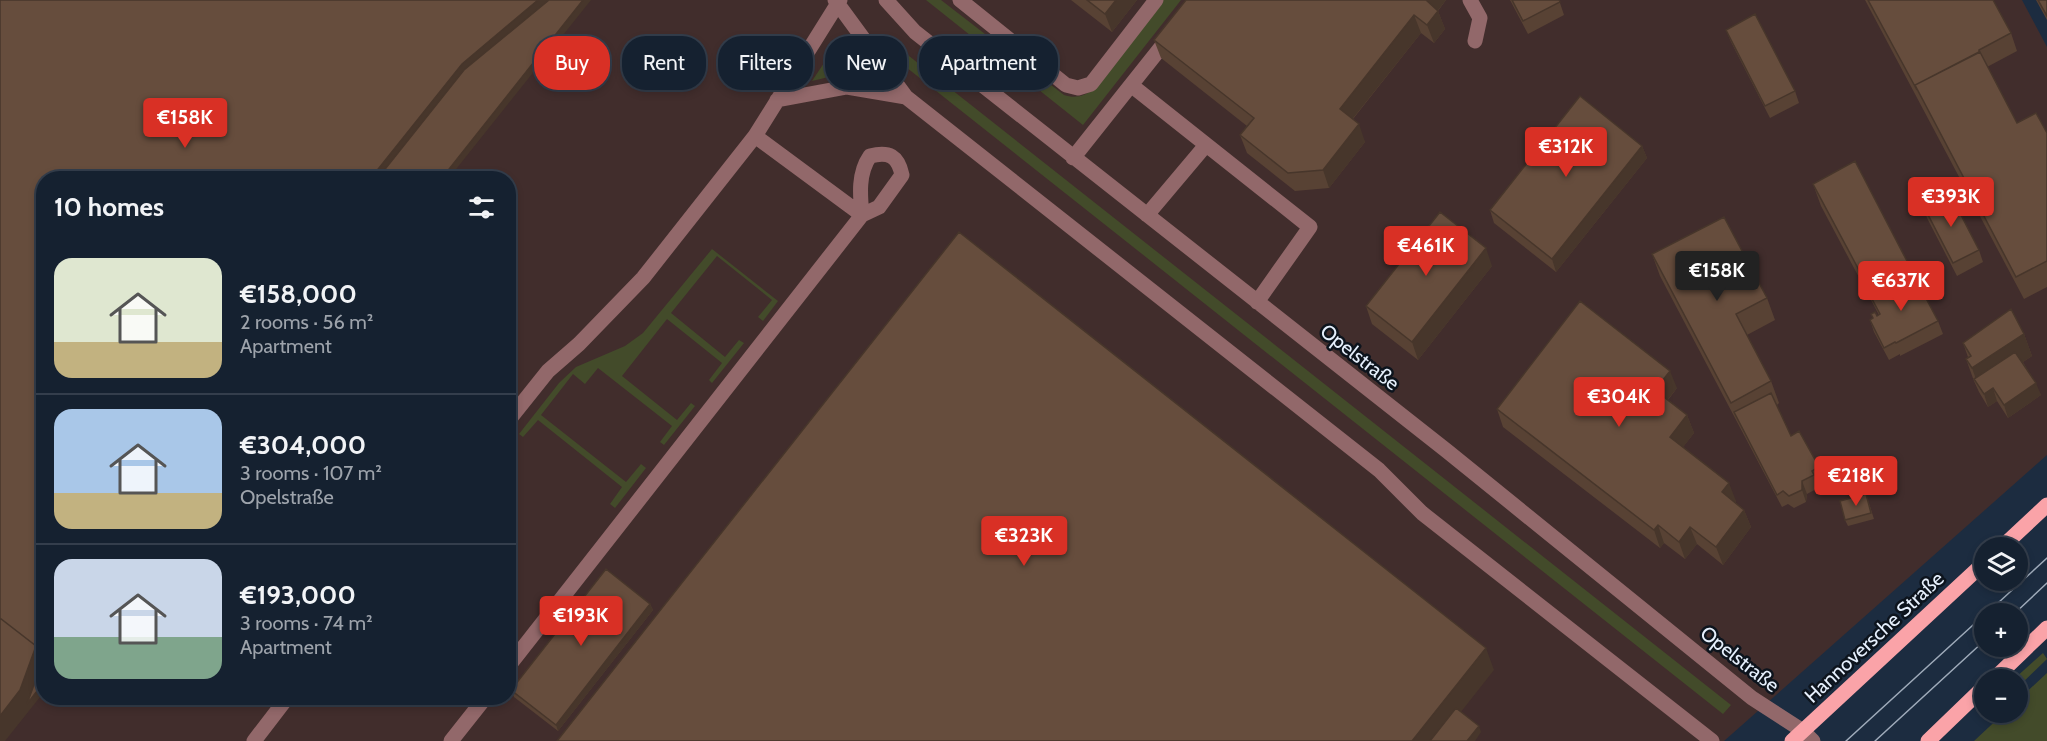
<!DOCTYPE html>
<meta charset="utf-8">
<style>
:root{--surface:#152130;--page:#1e2938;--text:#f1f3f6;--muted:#9da3ab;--line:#343e4c;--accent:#d93025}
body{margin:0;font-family:Cabin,sans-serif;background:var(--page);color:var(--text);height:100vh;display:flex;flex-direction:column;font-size:22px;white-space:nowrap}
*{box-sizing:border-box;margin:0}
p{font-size:20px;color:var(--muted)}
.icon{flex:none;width:33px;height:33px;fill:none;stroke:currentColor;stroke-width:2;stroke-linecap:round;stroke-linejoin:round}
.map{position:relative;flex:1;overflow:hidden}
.panel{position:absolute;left:36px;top:171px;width:480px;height:534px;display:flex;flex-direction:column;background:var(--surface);border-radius:24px;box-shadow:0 3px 9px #0003,0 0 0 2px var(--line)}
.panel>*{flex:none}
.hud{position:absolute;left:534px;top:36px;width:570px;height:54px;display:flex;gap:12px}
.tools{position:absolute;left:1974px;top:537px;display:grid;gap:12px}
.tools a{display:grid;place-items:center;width:54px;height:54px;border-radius:50%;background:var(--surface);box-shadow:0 3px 9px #0003,0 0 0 2px var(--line);font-size:30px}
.price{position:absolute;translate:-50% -51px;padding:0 14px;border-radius:6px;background:var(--accent);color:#fff;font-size:20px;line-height:39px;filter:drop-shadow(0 2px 3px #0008)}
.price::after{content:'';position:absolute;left:50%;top:36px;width:18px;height:14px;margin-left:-9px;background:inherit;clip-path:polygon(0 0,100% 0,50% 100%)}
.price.on{background:#222;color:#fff}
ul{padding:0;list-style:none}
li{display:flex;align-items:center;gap:18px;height:150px;padding:0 18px}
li+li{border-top:2px solid var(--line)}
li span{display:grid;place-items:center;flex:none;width:168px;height:120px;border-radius:18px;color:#555}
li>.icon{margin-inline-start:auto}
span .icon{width:72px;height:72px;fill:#fffc;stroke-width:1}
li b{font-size:26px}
h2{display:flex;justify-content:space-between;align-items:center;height:72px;padding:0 18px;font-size:26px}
.tag{padding:0 21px;border-radius:24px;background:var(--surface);box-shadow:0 3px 9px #0003,0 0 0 2px var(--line);font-size:21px;line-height:54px}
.tag.on{background:var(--accent);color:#fff}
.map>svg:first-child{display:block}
</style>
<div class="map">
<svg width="2047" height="741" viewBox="0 0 2047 741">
<rect width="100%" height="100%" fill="#1c2c40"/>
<path fill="#412d2c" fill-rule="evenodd" d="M 0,0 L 2022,0 L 2047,47 L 2047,455 L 1724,741 L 0,741 ZM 44,178 L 508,178 L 508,698 L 44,698 Z"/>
<path fill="#434b2a" d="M 926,0 L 941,0 L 1064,95 C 1076,99 1085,96 1095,88 L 1163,0 L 1181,0 L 1083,125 Z
M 846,35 L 873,67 L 873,73 L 866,73 L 853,53 L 841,40 Z
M 887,41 L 890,41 L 1731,705 L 1723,714 L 892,56 L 883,46 Z
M 832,51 L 849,72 L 812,81 Z
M 712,249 L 778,301 L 763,321 L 758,317 L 772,300 L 717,256 L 671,313 L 725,357 L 739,340 L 744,343 L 712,383 L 709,380 L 722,363 L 667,319 L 622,376 L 677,420 L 691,403 L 695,406 L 664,445 L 660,442 L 672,426 L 598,368 L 585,384 L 573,374 L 541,415 L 626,482 L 641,464 L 646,468 L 615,508 L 610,504 L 622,487 L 538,420 L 523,437 L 519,434 L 559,383 L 576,367 L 625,346 L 643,333 Z
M 2043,653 L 2047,659 L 2018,687 L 2018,680 L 2014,679 Z
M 2047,673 L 2047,741 L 1974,741 L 2004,713 L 2018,712 L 2018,700 Z"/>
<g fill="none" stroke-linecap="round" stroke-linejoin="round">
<path stroke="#92686a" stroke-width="15" d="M 835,0 L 906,97 L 1379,470 L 1422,513 L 1712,741
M 886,0 L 915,32 L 1447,451 L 1752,698 L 1803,731 L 1813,741
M 960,0 L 1066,85 L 1078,88 L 1091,84 L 1156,0
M 1470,0 L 1480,18 L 1475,41
M 1131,85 L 1170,36
M 777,100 L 847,87 L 906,97
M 755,136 L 862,215
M 1073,158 L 1131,85 L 1310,227 L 1257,302
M 1147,215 L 1206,145
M 508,421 L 548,371 L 579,344 L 643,278 L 755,136 L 840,0
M 508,667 L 862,215 L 879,207 L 902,175 C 898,156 889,151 870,156 C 858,173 860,195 862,215
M 254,741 L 287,698
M 451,741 L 485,698"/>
<path stroke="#faa3a8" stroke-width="15" d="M 2001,548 L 2047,505
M 1993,680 L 2047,628
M 1792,741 L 1984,563
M 1928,741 L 1984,687"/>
<path stroke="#9fabba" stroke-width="1.5" d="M 1986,614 L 2047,558
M 2014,614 L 2047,583
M 1846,741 L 1984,615
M 1875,741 L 1984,641"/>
</g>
<path fill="#584234" d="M 1071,0 L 1137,0 L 1112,32 Z
M 1186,0 L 1446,0 L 1438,11 L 1445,29 L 1434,43 L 1421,33 L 1353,119 L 1365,142 L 1329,188 L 1295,191 L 1247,153 L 1240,135 L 1247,126 L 1161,58 L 1154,40 Z
M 1510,0 L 1559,0 L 1564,15 L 1528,34 Z
M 1865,0 L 1993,0 L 2011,33 L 2017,51 L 1987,67 L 2017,123 L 2047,133 L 2047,287 L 2024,299 Z
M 2036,0 L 2047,0 L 2047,20 Z
M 1726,30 L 1795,91 L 1799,103 L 1770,118 L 1731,42 Z
M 1642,146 L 1647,158 L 1556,272 L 1494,223 L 1490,210 Z
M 1813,184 L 1909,265 L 1913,274 L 1938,321 L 1943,334 L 1900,356 L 1900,354 L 1889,360 L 1874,332 L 1870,320 L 1873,318 L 1871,314 L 1877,316 L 1879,315 L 1821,206 Z
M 1923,205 L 1979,250 L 1983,262 L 1957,276 L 1927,218 Z
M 1652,254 L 1767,298 L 1775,320 L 1747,335 L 1771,381 L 1779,403 L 1777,405 L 1791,436 L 1819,467 L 1823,480 L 1817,484 L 1818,488 L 1807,494 L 1806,502 L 1794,508 L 1788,504 L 1782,507 L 1660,276 Z
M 1492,266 L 1418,360 L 1372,324 L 1366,306 Z
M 2024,334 L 2032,356 L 2023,362 L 2041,395 L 2008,418 L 1997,401 L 1988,407 L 1979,392 L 1974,381 L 1966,359 L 1968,357 L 1963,343 Z
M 1677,388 L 1668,400 L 1687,415 L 1694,433 L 1683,447 L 1736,501 L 1735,502 L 1744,510 L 1751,527 L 1723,565 L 1697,544 L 1685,559 L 1664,543 L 1660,548 L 1503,427 L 1497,409 Z
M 1868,500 L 1874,519 L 1848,526 L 1845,520 Z
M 650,604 L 653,610 L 558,731 L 514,697 L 511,690 Z"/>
<path fill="#47362b" d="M 538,0 L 558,0 L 386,178 L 371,178 L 462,64 Z
M 583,0 L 591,0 L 449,178 L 442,178 Z
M 1116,0 L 1137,0 L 1112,32 L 1105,14 Z
M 1426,0 L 1446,0 L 1432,18 Z
M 1438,11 L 1445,29 L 1434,43 L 1427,25 Z
M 1414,15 L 1421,33 L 1346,127 L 1340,109 Z
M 1359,124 L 1365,142 L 1329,188 L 1323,170 Z
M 1642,146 L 1647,158 L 1556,272 L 1552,259 Z
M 1486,248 L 1492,266 L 1418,360 L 1412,342 Z
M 2024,334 L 2032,356 L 1981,390 L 1978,385 L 1972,368 Z
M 1670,371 L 1677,388 L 1661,408 L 1655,390 Z
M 2036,383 L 2041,395 L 2008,418 L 2004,405 Z
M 1993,388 L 1997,401 L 1988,407 L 1984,394 Z
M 1687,415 L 1694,433 L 1677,455 L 1670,437 Z
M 1802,481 L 1807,494 L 1806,502 L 1802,490 Z
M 1729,483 L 1736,501 L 1728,510 L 1722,492 Z
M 1744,510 L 1751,527 L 1723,565 L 1716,547 Z
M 1658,525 L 1664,543 L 1660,548 L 1654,530 Z
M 1690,527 L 1697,544 L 1685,559 L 1679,542 Z
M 650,604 L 653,610 L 558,731 L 556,725 Z
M 44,644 L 44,692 L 5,741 L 0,741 L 0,716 L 36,646 Z
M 1486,648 L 1494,670 L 1438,741 L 1412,741 Z
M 1479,726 L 1481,732 L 1475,741 L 1467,741 Z"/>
<path fill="#664d3d" stroke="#47362b" stroke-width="1.5" d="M 0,0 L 538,0 L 462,64 L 371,178 L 44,178 L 44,644 L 39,655 L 36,646 L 0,618 Z
M 549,0 L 583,0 L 442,178 L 378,178 L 464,70 Z
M 1087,0 L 1116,0 L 1105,14 Z
M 1186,0 L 1426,0 L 1438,11 L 1427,25 L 1414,15 L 1340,109 L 1359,124 L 1323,170 L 1288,173 L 1240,135 L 1254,118 L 1154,40 Z
M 1512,0 L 1559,0 L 1560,2 L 1523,21 Z
M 1868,0 L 1993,0 L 2011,33 L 1979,50 L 1979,52 L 1915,85 L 1917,90 Z
M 2038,0 L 2047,0 L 2047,16 Z
M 1755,14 L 1795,91 L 1765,106 L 1726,30 Z
M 1980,52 L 2017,123 L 2036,113 L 2047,133 L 2047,261 L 2016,277 L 1915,85 Z
M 1580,96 L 1642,146 L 1552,259 L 1490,210 Z
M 1855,161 L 1909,265 L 1868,287 L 1813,184 Z
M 1949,192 L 1979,250 L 1953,263 L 1923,205 Z
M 1440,212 L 1486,248 L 1412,342 L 1366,306 Z
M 1724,217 L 1767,298 L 1736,314 L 1771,381 L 1731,403 L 1652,254 Z
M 959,232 L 1486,648 L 1412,741 L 557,741 Z
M 1913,274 L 1938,321 L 1896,343 L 1895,342 L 1884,348 L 1870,320 L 1873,318 L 1871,314 L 1875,312 L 1877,316 L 1880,314 L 1871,297 Z
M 1580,301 L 1670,371 L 1655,390 L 1687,415 L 1670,437 L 1729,483 L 1722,492 L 1744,510 L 1716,547 L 1690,527 L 1679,542 L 1658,525 L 1654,530 L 1497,409 Z
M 2011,309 L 2024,334 L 1972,368 L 1966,359 L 1971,356 L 1963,343 Z
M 2015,352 L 2036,383 L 2004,405 L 1993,388 L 1984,394 L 1974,379 Z
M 1771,393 L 1791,436 L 1799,431 L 1819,467 L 1812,471 L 1814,475 L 1802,481 L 1802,490 L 1789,496 L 1783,491 L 1777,495 L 1734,412 Z
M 1866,494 L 1871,513 L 1845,520 L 1840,501 Z
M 606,569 L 650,604 L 556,725 L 511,690 Z
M 0,618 L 36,646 L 20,690 L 0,716 Z
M 44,657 L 44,682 L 27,704 Z
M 1456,708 L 1479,726 L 1467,741 L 1430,741 Z"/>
<g text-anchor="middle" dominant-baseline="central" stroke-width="5" stroke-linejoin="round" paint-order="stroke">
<g font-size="20" fill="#e6f0fd" stroke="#0d141d">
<text transform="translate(1360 357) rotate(38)">Opelstraße</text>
<text transform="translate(1874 637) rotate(-43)">Hannoversche Straße</text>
<text transform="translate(1740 659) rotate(38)">Opelstraße</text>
</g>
</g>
</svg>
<div class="tools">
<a><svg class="icon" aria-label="layers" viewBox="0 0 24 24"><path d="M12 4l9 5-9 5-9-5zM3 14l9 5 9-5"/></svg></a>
<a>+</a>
<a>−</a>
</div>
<b class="price" style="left:185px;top:149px">€158K</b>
<b class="price" style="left:1566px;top:178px">€312K</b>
<b class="price" style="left:1951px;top:228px">€393K</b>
<b class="price" style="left:1426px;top:277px">€461K</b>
<b class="price on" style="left:1717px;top:302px">€158K</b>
<b class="price" style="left:1901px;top:312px">€637K</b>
<b class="price" style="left:1619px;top:428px">€304K</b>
<b class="price" style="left:1856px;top:507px">€218K</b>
<b class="price" style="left:1024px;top:567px">€323K</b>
<b class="price" style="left:581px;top:647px">€193K</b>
<div class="hud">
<a class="tag on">Buy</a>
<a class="tag">Rent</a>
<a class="tag">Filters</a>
<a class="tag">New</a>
<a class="tag">Apartment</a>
</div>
<section class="panel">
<h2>10 homes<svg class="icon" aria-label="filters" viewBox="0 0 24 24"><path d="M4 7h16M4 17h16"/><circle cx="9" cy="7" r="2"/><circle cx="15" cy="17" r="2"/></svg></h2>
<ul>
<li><span style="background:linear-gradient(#dfe7d0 70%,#c2b280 0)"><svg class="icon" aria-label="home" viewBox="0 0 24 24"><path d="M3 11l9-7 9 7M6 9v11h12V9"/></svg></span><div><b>€158,000</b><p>2 rooms · 56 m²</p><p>Apartment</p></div></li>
<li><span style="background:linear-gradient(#a9c7e8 70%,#c2b280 0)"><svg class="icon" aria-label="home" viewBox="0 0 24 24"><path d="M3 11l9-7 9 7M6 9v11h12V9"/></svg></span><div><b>€304,000</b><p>3 rooms · 107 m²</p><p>Opelstraße</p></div></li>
<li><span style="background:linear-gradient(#c9d6e8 65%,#7fa58c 0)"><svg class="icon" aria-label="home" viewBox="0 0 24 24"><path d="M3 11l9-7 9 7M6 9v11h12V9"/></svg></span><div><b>€193,000</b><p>3 rooms · 74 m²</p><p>Apartment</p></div></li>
</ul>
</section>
</div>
